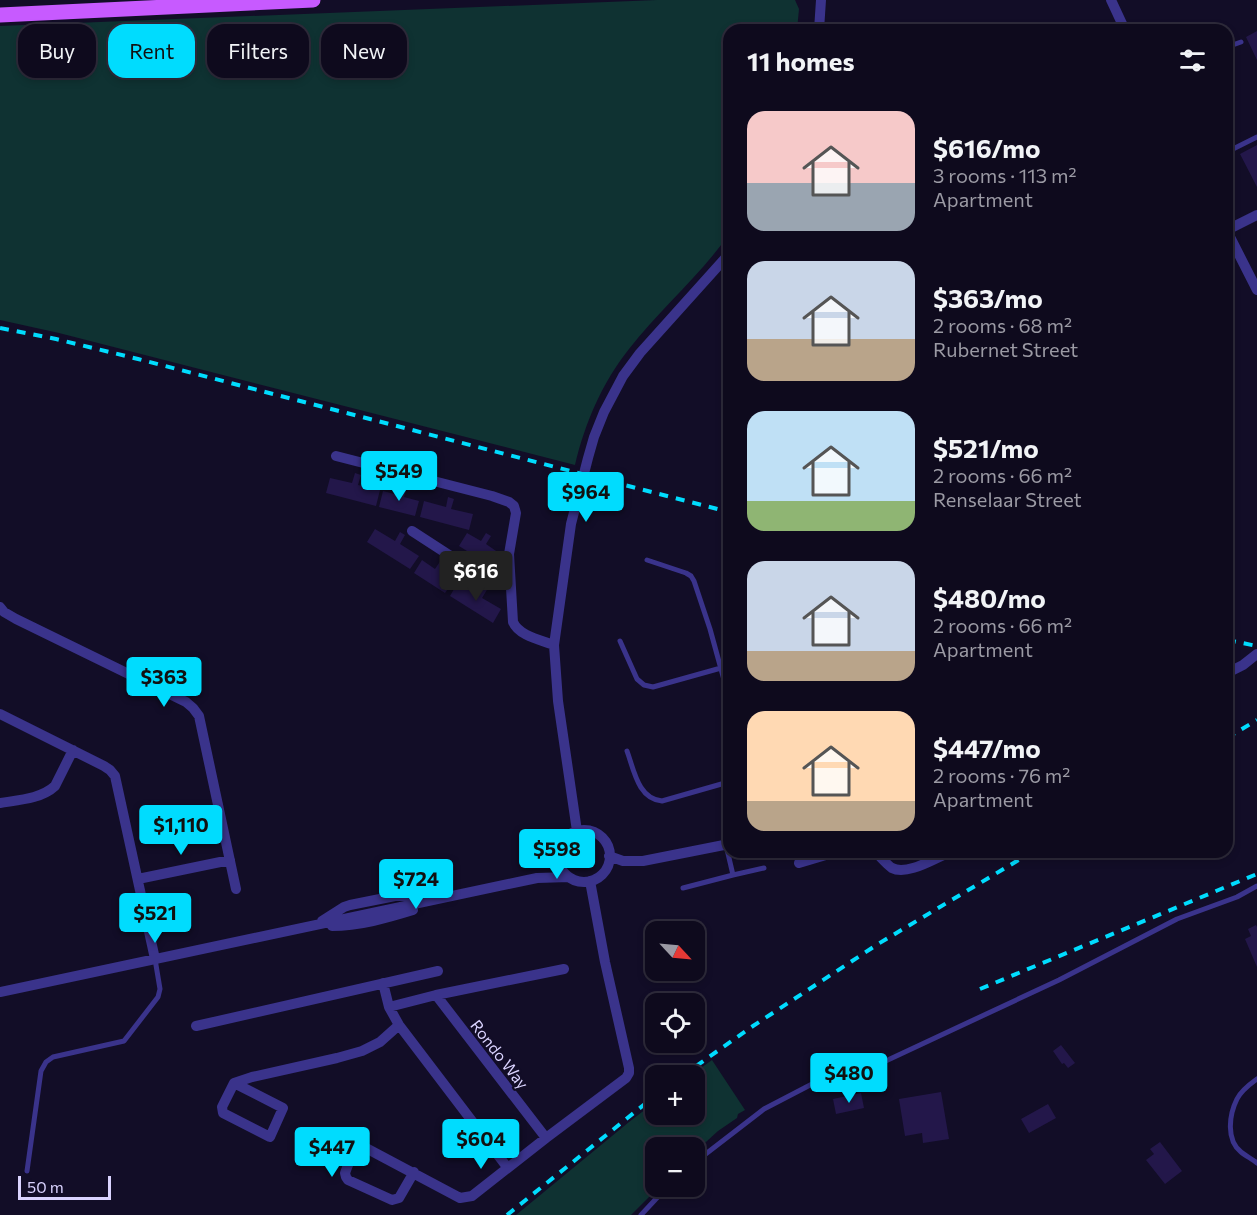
<!DOCTYPE html>
<meta charset="utf-8">
<style>
:root{--surface:#0e0a1d;--page:#171326;--text:#f1f3f6;--muted:#9b9aa4;--line:#2e2b3b;--accent:#00dcfe}
body{margin:0;font-family:Commissioner,sans-serif;background:var(--page);color:var(--text);height:100vh;display:flex;flex-direction:column;font-size:22px;white-space:nowrap}
*{box-sizing:border-box;margin:0}
p{font-size:20px;color:var(--muted)}
.icon{flex:none;width:33px;height:33px;fill:none;stroke:currentColor;stroke-width:2;stroke-linecap:round;stroke-linejoin:round}
.map{position:relative;flex:1;overflow:hidden}
.drawer{position:absolute;left:723px;top:24px;width:510px;height:834px;display:flex;flex-direction:column;background:var(--surface);border-radius:18px;box-shadow:0 3px 9px #0003,0 0 0 2px var(--line)}
.drawer>*{flex:none}
.banner{position:absolute;left:18px;top:24px;width:570px;height:54px;display:flex;gap:12px}
.needle{width:39px;rotate:116deg}
.buttons{position:absolute;left:645px;top:921px;display:grid;gap:12px}
.buttons a{display:grid;place-items:center;width:60px;height:60px;border-radius:12px;background:var(--surface);box-shadow:0 3px 9px #0003,0 0 0 2px var(--line);font-size:30px}
.scale{position:absolute;left:18px;bottom:15px;width:93px;box-sizing:border-box;padding-left:6px;border:3px solid #dad3ff;border-top:0;font-size:16px;line-height:21px;white-space:nowrap;color:#dad3ff;-webkit-text-stroke:4px #120d27;paint-order:stroke}
.price{position:absolute;translate:-50% -51px;padding:0 14px;border-radius:6px;background:var(--accent);color:#111;font-size:20px;line-height:39px;filter:drop-shadow(0 2px 3px #0008)}
.price::after{content:'';position:absolute;left:50%;top:36px;width:18px;height:14px;margin-left:-9px;background:inherit;clip-path:polygon(0 0,100% 0,50% 100%)}
.price.current{background:#222;color:#fff}
ul{padding:0;list-style:none}
li{display:flex;align-items:center;gap:18px;height:150px;padding:0 24px}
li span{display:grid;place-items:center;flex:none;width:168px;height:120px;border-radius:18px;color:#555}
li>.icon{margin-inline-start:auto}
span .icon{width:72px;height:72px;fill:#fffc;stroke-width:1}
li b{font-size:26px}
h2{display:flex;justify-content:space-between;align-items:center;height:72px;padding:0 24px;font-size:26px}
.chip{padding:0 21px;border-radius:18px;background:var(--surface);box-shadow:0 3px 9px #0003,0 0 0 2px var(--line);font-size:21px;line-height:54px}
.chip.current{background:var(--accent);color:#111}
.map>svg:first-child{display:block}
</style>
<div class="map">
<svg width="1257" height="1215" viewBox="0 0 1257 1215">
<rect width="100%" height="100%" fill="#120d27"/>
<path fill="#0f3232" d="M 657,0 L 795,0 L 799,9 L 797,30 L 729,30 L 729,234 C 700,276 660,309 629,349 C 602,383 585,423 575,465 L 59,333 L 0,320 L 0,26 Z
M 712,1060 L 745,1110 L 738,1114 L 737,1118 L 718,1131 L 695,1152 L 694,1148 L 656,1148 L 656,1186 L 659,1187 L 631,1215 L 516,1215 L 629,1122 L 655,1102 L 656,1114 L 694,1114 L 694,1076 L 691,1075 Z"/>
<path fill="#23174a" d="M 1257,31 L 1257,60 L 1246,37 Z
M 1257,145 L 1257,187 L 1240,154 Z
M 355,473 L 361,475 L 358,485 L 380,490 L 376,506 L 326,493 L 330,478 L 352,483 Z
M 401,485 L 407,487 L 404,497 L 419,501 L 415,516 L 379,507 L 383,491 L 398,495 Z
M 448,497 L 454,499 L 451,509 L 473,514 L 469,530 L 420,517 L 424,501 L 446,507 Z
M 375,529 L 395,541 L 400,532 L 405,535 L 400,544 L 419,556 L 410,569 L 367,542 Z
M 467,533 L 481,541 L 486,533 L 491,536 L 486,544 L 499,553 L 491,566 L 459,546 Z
M 422,560 L 435,569 L 441,560 L 446,563 L 441,572 L 454,580 L 445,593 L 414,573 Z
M 458,582 L 477,594 L 483,585 L 488,588 L 482,598 L 501,609 L 493,623 L 450,596 Z
M 1256,925 L 1257,927 L 1257,967 L 1245,939 L 1251,936 L 1248,929 Z
M 1061,1045 L 1075,1063 L 1068,1068 L 1064,1063 L 1062,1064 L 1053,1051 Z
M 941,1092 L 949,1139 L 923,1143 L 922,1133 L 905,1136 L 899,1099 Z
M 861,1093 L 864,1108 L 836,1114 L 833,1099 Z
M 1048,1104 L 1056,1118 L 1029,1133 L 1021,1119 Z
M 1160,1142 L 1182,1171 L 1165,1184 L 1146,1160 L 1154,1154 L 1150,1149 Z"/>
<g fill="none" stroke-linecap="round" stroke-linejoin="round">
<path stroke="#3a338b" stroke-width="5" d="M 1227,47 L 1241,42
M 1227,152 L 1257,137
M 647,560 L 686,573 L 691,576 L 694,581 L 710,629 L 729,698
M 620,641 L 637,679 L 644,685 L 653,687 L 721,668
M 627,751 C 634,770 638,799 662,801 L 725,783
M 729,780 L 725,783 L 729,806
M 733,875 L 764,868
M 683,888 L 733,875 L 726,845
M 1257,1079 C 1250,1084 1241,1091 1237,1099 C 1229,1115 1226,1140 1241,1152 C 1246,1156 1252,1159 1257,1163
M 694,1163 L 764,1109 L 814,1083 L 875,1066 L 1059,980 L 1177,919 L 1237,897 L 1257,886
M 27,1171 L 41,1071 L 46,1062 L 53,1057 L 124,1041 L 158,997 L 160,989 L 155,959
M 641,1215 L 668,1186"/>
<path stroke="#3a338b" stroke-width="10" d="M 1111,0 L 1125,30
M 819,30 L 821,0
M 1227,230 L 1257,215
M 1227,231 L 1257,290
M 336,456 L 492,496 L 509,502 L 514,506 L 516,513 L 509,554 L 513,622 C 519,636 541,640 554,645
M 412,531 L 469,568 L 487,578 L 494,581 L 510,580
M 0,607 L 4,612 L 16,619 L 186,702 L 193,708 L 199,716 L 236,889
M 1227,673 L 1243,665 L 1257,654
M 0,714 L 104,766 L 110,770 L 115,776 L 155,959
M 0,803 C 18,800 41,799 55,786 L 73,750
M558 856a26 26 0 1 1 52 0a26 26 0 1 1-52 0Z
M 577,831 L 558,701 L 554,645 L 571,524 L 588,458 L 594,437 L 604,412 L 623,376 L 640,353 L 729,254
M 875,852 C 881,857 886,864 892,868 C 907,876 935,858 950,852
M 609,856 L 623,861 L 643,861 L 729,844
M 799,863 L 836,852
M 138,879 L 230,860
M 322,921 L 344,907 L 350,905 L 395,896 L 427,895
M 332,926 C 359,926 387,918 413,910
M 564,969 L 436,995 L 546,1138 L 626,1078 L 629,1073 L 629,1068 L 605,962 L 590,881
M 383,983 L 389,1007
M 0,992 L 537,878 L 569,877
M 436,995 L 389,1007 L 399,1025 L 507,1167
M 196,1026 L 438,971
M 234,1083 L 283,1108 L 270,1137 L 223,1113 L 222,1107 L 234,1083 L 252,1077 L 337,1058 L 362,1051 L 380,1042 L 399,1025
M 414,1172 L 399,1198 L 392,1200 L 348,1180 L 346,1177 L 345,1173 C 349,1163 353,1147 364,1147 L 460,1198 L 472,1196 L 546,1138"/>
<path stroke="#c75aff" stroke-width="15" d="M 0,15 L 313,0"/>
<path stroke="#00dcfe" stroke-width="4" stroke-dasharray="9 8" stroke-linecap="butt" d="M 0,328 L 56,339 L 138,359 L 729,512
M 1227,640 L 1257,646
M 1227,738 L 1257,720
M 980,989 L 1257,874
M 682,1076 L 753,1026 L 878,944 L 1032,852
M 507,1215 L 656,1095"/>
</g>
<g text-anchor="middle" dominant-baseline="central" stroke-width="4.5" stroke-linejoin="round" paint-order="stroke">
<g font-size="16" fill="#dad3ff" stroke="#120d27">
<text transform="translate(500 1054) rotate(52)">Rondo Way</text>
</g>
</g>
</svg>
<div class="buttons">
<a><svg class="needle" viewBox="-14 -14 28 28"><path d="M0-13l5 13h-10z" fill="#e53935"/><path d="M0 13l5-13h-10z" fill="#9b9aa4"/></svg></a>
<a><svg class="icon" aria-label="locate" viewBox="0 0 24 24"><circle cx="12" cy="12" r="6"/><path d="M12 2v4M12 18v4M2 12h4M18 12h4"/></svg></a>
<a>+</a>
<a>−</a>
</div>
<div class="scale">50 m</div>
<b class="price" style="left:399px;top:502px">$549</b>
<b class="price" style="left:586px;top:523px">$964</b>
<b class="price current" style="left:476px;top:602px">$616</b>
<b class="price" style="left:164px;top:708px">$363</b>
<b class="price" style="left:181px;top:856px">$1,110</b>
<b class="price" style="left:557px;top:880px">$598</b>
<b class="price" style="left:416px;top:910px">$724</b>
<b class="price" style="left:155px;top:944px">$521</b>
<b class="price" style="left:849px;top:1104px">$480</b>
<b class="price" style="left:481px;top:1170px">$604</b>
<b class="price" style="left:332px;top:1178px">$447</b>
<div class="banner">
<a class="chip">Buy</a>
<a class="chip current">Rent</a>
<a class="chip">Filters</a>
<a class="chip">New</a>
</div>
<section class="drawer">
<h2>11 homes<svg class="icon" aria-label="filters" viewBox="0 0 24 24"><path d="M4 7h16M4 17h16"/><circle cx="9" cy="7" r="2"/><circle cx="15" cy="17" r="2"/></svg></h2>
<ul>
<li><span style="background:linear-gradient(#f6c9c9 60%,#9aa5b1 0)"><svg class="icon" aria-label="home" viewBox="0 0 24 24"><path d="M3 11l9-7 9 7M6 9v11h12V9"/></svg></span><div><b>$616/mo</b><p>3 rooms · 113 m²</p><p>Apartment</p></div></li>
<li><span style="background:linear-gradient(#c9d6e8 65%,#b9a48a 0)"><svg class="icon" aria-label="home" viewBox="0 0 24 24"><path d="M3 11l9-7 9 7M6 9v11h12V9"/></svg></span><div><b>$363/mo</b><p>2 rooms · 68 m²</p><p>Rubernet Street</p></div></li>
<li><span style="background:linear-gradient(#bfe0f5 75%,#8fb573 0)"><svg class="icon" aria-label="home" viewBox="0 0 24 24"><path d="M3 11l9-7 9 7M6 9v11h12V9"/></svg></span><div><b>$521/mo</b><p>2 rooms · 66 m²</p><p>Renselaar Street</p></div></li>
<li><span style="background:linear-gradient(#c9d6e8 75%,#b9a48a 0)"><svg class="icon" aria-label="home" viewBox="0 0 24 24"><path d="M3 11l9-7 9 7M6 9v11h12V9"/></svg></span><div><b>$480/mo</b><p>2 rooms · 66 m²</p><p>Apartment</p></div></li>
<li><span style="background:linear-gradient(#ffd9b3 75%,#b9a48a 0)"><svg class="icon" aria-label="home" viewBox="0 0 24 24"><path d="M3 11l9-7 9 7M6 9v11h12V9"/></svg></span><div><b>$447/mo</b><p>2 rooms · 76 m²</p><p>Apartment</p></div></li>
</ul>
</section>
</div>
